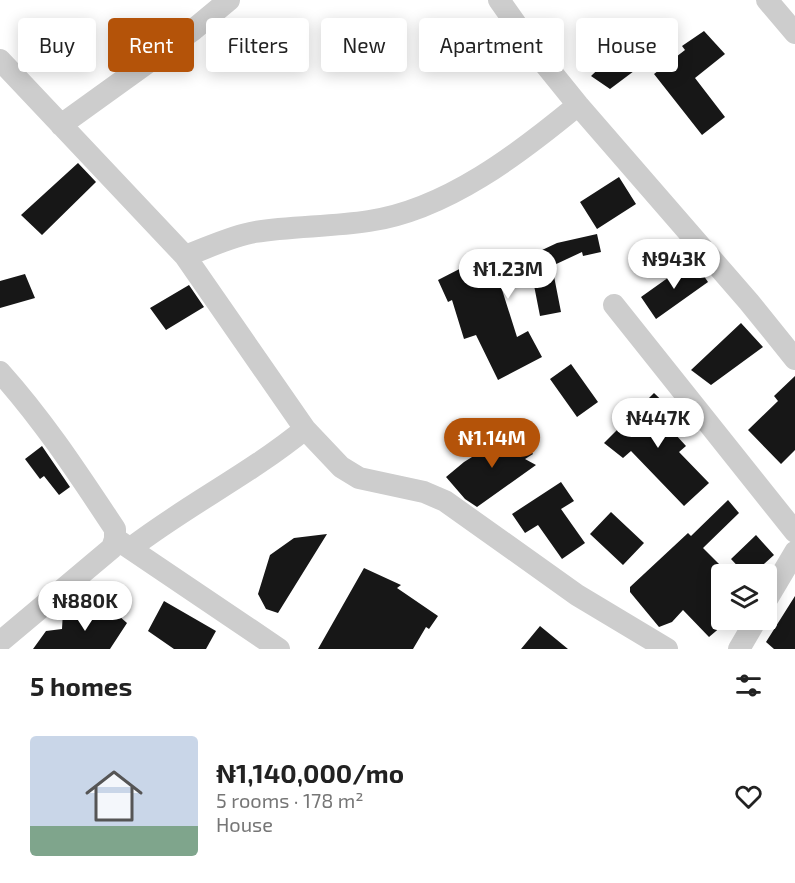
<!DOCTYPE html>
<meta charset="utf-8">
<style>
:root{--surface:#fff;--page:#f6f6f6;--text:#222;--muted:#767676;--accent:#b45309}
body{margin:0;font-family:"Exo 2",sans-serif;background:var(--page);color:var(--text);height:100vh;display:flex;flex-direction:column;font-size:22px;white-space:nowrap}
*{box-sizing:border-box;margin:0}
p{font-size:20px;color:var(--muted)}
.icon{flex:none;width:33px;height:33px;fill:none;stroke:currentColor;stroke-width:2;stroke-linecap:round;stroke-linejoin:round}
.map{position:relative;height:649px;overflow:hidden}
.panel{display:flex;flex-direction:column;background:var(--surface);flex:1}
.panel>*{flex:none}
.hud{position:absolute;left:18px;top:18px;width:759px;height:54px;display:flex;gap:12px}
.buttons{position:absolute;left:711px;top:564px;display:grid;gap:12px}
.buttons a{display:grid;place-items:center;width:66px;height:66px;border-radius:6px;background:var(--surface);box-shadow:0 3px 15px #0003;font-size:30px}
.price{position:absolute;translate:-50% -51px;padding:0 14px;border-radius:21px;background:#fff;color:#222;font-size:20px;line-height:39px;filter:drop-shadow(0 2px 3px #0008)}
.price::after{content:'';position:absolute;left:50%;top:36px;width:18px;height:14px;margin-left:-9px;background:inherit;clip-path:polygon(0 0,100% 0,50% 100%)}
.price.on{background:var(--accent);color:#fff}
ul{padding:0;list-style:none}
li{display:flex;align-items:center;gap:18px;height:150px;padding:0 30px}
li span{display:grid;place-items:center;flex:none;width:168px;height:120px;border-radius:6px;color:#555}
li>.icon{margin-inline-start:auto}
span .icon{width:72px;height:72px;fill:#fffc;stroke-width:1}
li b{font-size:26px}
h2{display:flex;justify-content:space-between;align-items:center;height:72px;padding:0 30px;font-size:26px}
.tag{padding:0 21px;border-radius:6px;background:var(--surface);box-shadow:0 3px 15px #0003;font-size:21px;line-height:54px}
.tag.on{background:var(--accent);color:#fff}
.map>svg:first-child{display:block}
</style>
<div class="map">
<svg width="795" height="649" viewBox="0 0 795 649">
<rect width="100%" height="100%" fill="#fff"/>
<path fill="#171717" d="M 704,31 L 725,54 L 695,78 L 725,117 L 702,135 L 654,74 L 685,50 L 682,46 Z
M 630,39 L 646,62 L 610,89 L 591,76 Z
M 78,163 L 96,182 L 42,235 L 21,215 Z
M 619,177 L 636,204 L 597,229 L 580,202 Z
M 597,234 L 601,252 L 583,256 L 582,252 L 552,266 L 561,312 L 540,316 L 531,270 L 498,277 L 517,337 L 528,331 L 542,357 L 498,380 L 476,335 L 464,339 L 452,300 L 448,302 L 438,280 L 475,261 L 523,251 L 525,258 L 557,243 Z
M 693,260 L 708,282 L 656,319 L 641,297 Z
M 25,274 L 35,298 L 0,308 L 0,281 Z
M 189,285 L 204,307 L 166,330 L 150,308 Z
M 741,323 L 763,347 L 711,385 L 691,370 Z
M 571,364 L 598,402 L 577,417 L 550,379 Z
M 795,376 L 795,450 L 781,464 L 748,430 L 778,401 L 774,396 Z
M 654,393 L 676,414 L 665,423 L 686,446 L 679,452 L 709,483 L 684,506 L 631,451 L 623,458 L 604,443 Z
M 517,429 L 533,454 L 525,459 L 536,465 L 477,507 L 465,499 L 446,477 L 464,462 Z
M 42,446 L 70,487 L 59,495 L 44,476 L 40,479 L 25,459 Z
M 561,482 L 574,501 L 561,509 L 585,543 L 562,559 L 538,525 L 525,533 L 512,514 Z
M 728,500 L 739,513 L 703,548 L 722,567 L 722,626 L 709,637 L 683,610 L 672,622 L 659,627 L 630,592 L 630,587 L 688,533 L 691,536 Z
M 611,512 L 644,543 L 623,565 L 590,534 Z
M 327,534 L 278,613 L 266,609 L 258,594 L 270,555 L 294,538 Z
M 756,535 L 774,555 L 753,574 L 745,574 L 731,559 Z
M 364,568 L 401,585 L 397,588 L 438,616 L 429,629 L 426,627 L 413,649 L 318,649 Z
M 795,596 L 795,649 L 774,649 L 766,642 Z
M 102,601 L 127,623 L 110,649 L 33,649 L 46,631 L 62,629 L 63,611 L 90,622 Z
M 164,601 L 216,631 L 206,649 L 174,649 L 148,631 Z
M 540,626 L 568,649 L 521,649 Z"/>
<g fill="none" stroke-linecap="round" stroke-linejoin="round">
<path stroke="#cdcdcd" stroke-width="22" d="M 499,0 L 540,58 L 578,105 L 749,302 L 795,359
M 767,0 L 795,33
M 0,60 L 185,256 L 305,429 L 341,467 L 359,478 L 424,492 L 445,501 L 577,595 L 667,649
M 61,125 L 193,30 L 229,0
M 185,256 C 207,248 231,236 255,232 C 292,226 331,227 369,221 C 446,210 520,153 578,105
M 614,305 L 795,532
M 0,372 C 44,421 79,475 115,529 L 115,539 L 112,548 L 0,642
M 119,541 L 279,649
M 131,548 C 187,505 250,474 305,429
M 766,601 L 795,552
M 739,649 L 756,620"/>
</g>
</svg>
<div class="buttons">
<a><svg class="icon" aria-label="layers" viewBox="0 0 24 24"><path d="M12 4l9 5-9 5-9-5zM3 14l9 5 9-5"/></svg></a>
</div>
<b class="price" style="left:674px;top:290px">₦943K</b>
<b class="price" style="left:508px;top:300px">₦1.23M</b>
<b class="price" style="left:658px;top:449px">₦447K</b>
<b class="price on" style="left:492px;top:469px">₦1.14M</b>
<b class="price" style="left:85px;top:632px">₦880K</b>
<div class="hud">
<a class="tag">Buy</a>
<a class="tag on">Rent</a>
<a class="tag">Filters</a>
<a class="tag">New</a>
<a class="tag">Apartment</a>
<a class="tag">House</a>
</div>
</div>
<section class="panel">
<h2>5 homes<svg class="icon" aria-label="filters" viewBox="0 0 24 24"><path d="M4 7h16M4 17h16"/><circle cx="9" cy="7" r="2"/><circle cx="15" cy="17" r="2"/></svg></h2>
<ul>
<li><span style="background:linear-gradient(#c9d6e8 75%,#7fa58c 0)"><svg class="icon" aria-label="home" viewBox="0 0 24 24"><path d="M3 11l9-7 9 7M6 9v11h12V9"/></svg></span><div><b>₦1,140,000/mo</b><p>5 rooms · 178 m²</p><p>House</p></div><svg class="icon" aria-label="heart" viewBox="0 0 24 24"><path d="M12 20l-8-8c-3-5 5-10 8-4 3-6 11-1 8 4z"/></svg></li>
</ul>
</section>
